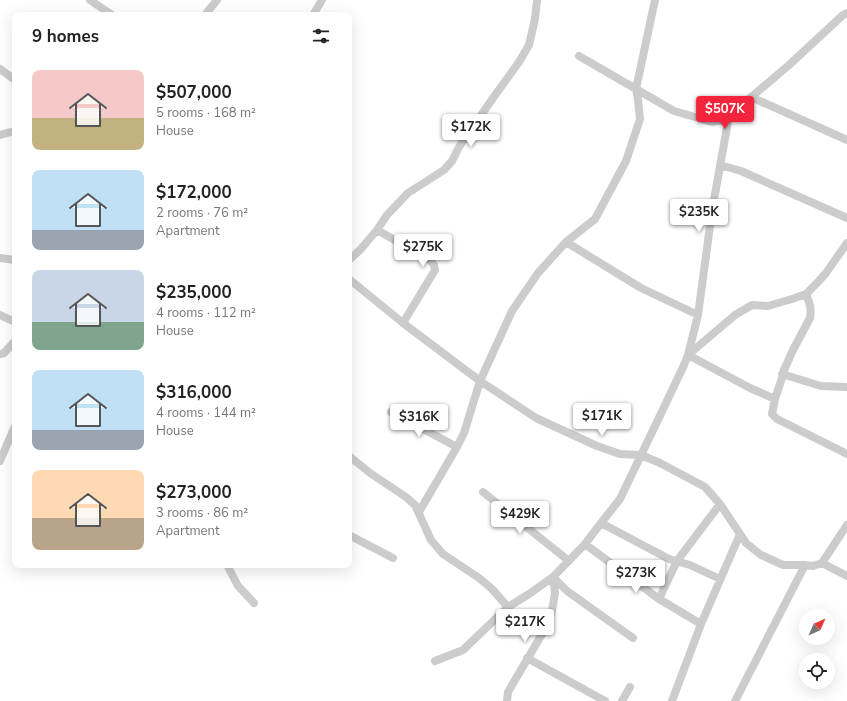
<!DOCTYPE html>
<meta charset="utf-8">
<style>
:root{--surface:#fff;--page:#f2f2f2;--text:#222;--muted:#767676;--accent:#f4243d}
body{margin:0;font-family:"Nunito Sans",sans-serif;background:var(--page);color:var(--text);height:100vh;display:flex;flex-direction:column;font-size:15px;white-space:nowrap}
*{box-sizing:border-box;margin:0}
p{font-size:13px;color:var(--muted)}
.icon{flex:none;width:22px;height:22px;fill:none;stroke:currentColor;stroke-width:2;stroke-linecap:round;stroke-linejoin:round}
.map{position:relative;flex:1;overflow:hidden}
.panel{position:absolute;left:12px;top:12px;width:340px;height:556px;display:flex;flex-direction:column;background:var(--surface);border-radius:8px;box-shadow:0 4px 16px #0002}
.panel>*{flex:none}
.needle{width:26px;rotate:45deg}
.fabs{position:absolute;left:799px;top:609px;display:grid;gap:8px}
.fabs a{display:grid;place-items:center;width:36px;height:36px;border-radius:50%;background:var(--surface);box-shadow:0 4px 16px #0002;font-size:20px}
.price{position:absolute;translate:-50% -34px;padding:0 9px;border-radius:4px;background:#fff;color:#222;font-size:13px;line-height:26px;filter:drop-shadow(0 1px 2px #0008)}
.price::after{content:'';position:absolute;left:50%;top:24px;width:12px;height:9px;margin-left:-6px;background:inherit;clip-path:polygon(0 0,100% 0,50% 100%)}
.price.selected{background:var(--accent);color:#fff}
ul{padding:0;list-style:none}
li{display:flex;align-items:center;gap:12px;height:100px;padding:0 20px}
li span{display:grid;place-items:center;flex:none;width:112px;height:80px;border-radius:8px;color:#555}
li>.icon{margin-inline-start:auto}
span .icon{width:48px;height:48px;fill:#fffc;stroke-width:1}
li b{font-size:17px}
h2{display:flex;justify-content:space-between;align-items:center;height:48px;padding:0 20px;font-size:17px}
.map>svg:first-child{display:block}
</style>
<div class="map">
<svg width="847" height="701" viewBox="0 0 847 701">
<rect width="100%" height="100%" fill="#fff"/>
<g fill="none" stroke-linecap="round" stroke-linejoin="round">
<path stroke="#ccc" stroke-width="8" d="M 90,0 L 112,15
M 205,15 L 217,0
M 313,15 L 322,0
M 579,56 L 674,111 L 712,122 L 723,120 L 729,116 L 789,65 L 843,15 L 847,13
M 0,69 L 15,80
M 751,97 L 847,140
M 729,116 L 712,211 L 698,315 L 688,355 L 750,388 L 775,399
M 0,135 L 15,131
M 720,165 L 741,171 L 847,218
M 377,230 L 430,260 L 434,265 L 435,270 L 403,323
M 566,242 L 641,288 L 698,315
M 0,258 L 15,260
M 349,260 L 360,250 L 377,230 L 387,215 L 408,193 L 444,170 L 452,161 L 459,147 L 493,98 L 519,62 L 529,45 L 535,19 L 537,0
M 349,279 L 403,323 L 480,381 L 536,418 L 597,446 L 620,454 L 641,455 L 660,463 L 705,487 L 720,504 L 746,543 L 761,555 L 783,565 L 805,565 L 813,566 L 822,563 L 847,525
M 806,294 C 809,302 812,308 810,318 L 793,350 L 784,370 L 782,378 L 775,399 L 772,414 L 777,419 L 847,454
M 0,315 L 15,322
M 0,354 L 4,353 L 15,341
M 782,374 L 821,386 L 847,387
M 391,412 L 457,447
M 349,456 L 370,473 L 406,497 L 415,505 L 431,540 L 443,554 L 479,578 L 492,589 L 508,607
M 0,461 L 15,426
M 483,492 L 569,561
M 419,512 L 457,447 L 464,433 L 480,381 L 512,311 L 538,273 L 566,242 L 595,219 L 626,161 L 640,119 L 638,100 L 636,89 L 655,0
M 601,523 L 669,559 L 690,565 L 720,579
M 349,535 L 393,558
M 585,544 L 659,599 L 701,624
M 822,563 L 847,576
M 227,565 L 238,586 L 254,603
M 553,577 L 567,591 L 633,638
M 659,599 L 677,561 L 720,504
M 527,658 L 605,701
M 435,661 L 463,650 L 508,607 L 529,594 L 553,577 L 585,544 L 601,523 L 620,499 L 667,401 L 684,365 L 688,355 L 735,315 L 752,305 L 768,306 L 792,299 L 806,294 L 816,284 L 826,273 L 847,243
M 507,701 L 508,692 L 545,629 L 552,611 L 555,593 L 553,577
M 622,701 L 630,687
M 672,701 L 701,624 L 740,534
M 735,701 L 805,565"/>
</g>
</svg>
<div class="fabs">
<a><svg class="needle" viewBox="-14 -14 28 28"><path d="M0-13l5 13h-10z" fill="#e53935"/><path d="M0 13l5-13h-10z" fill="#767676"/></svg></a>
<a><svg class="icon" aria-label="locate" viewBox="0 0 24 24"><circle cx="12" cy="12" r="6"/><path d="M12 2v4M12 18v4M2 12h4M18 12h4"/></svg></a>
</div>
<b class="price selected" style="left:725px;top:130px">$507K</b>
<b class="price" style="left:471px;top:148px">$172K</b>
<b class="price" style="left:699px;top:233px">$235K</b>
<b class="price" style="left:423px;top:268px">$275K</b>
<b class="price" style="left:602px;top:437px">$171K</b>
<b class="price" style="left:419px;top:438px">$316K</b>
<b class="price" style="left:520px;top:535px">$429K</b>
<b class="price" style="left:636px;top:594px">$273K</b>
<b class="price" style="left:525px;top:643px">$217K</b>
<section class="panel">
<h2>9 homes<svg class="icon" aria-label="filters" viewBox="0 0 24 24"><path d="M4 7h16M4 17h16"/><circle cx="9" cy="7" r="2"/><circle cx="15" cy="17" r="2"/></svg></h2>
<ul>
<li><span style="background:linear-gradient(#f6c9c9 60%,#c2b280 0)"><svg class="icon" aria-label="home" viewBox="0 0 24 24"><path d="M3 11l9-7 9 7M6 9v11h12V9"/></svg></span><div><b>$507,000</b><p>5 rooms · 168 m²</p><p>House</p></div></li>
<li><span style="background:linear-gradient(#bfe0f5 75%,#9aa5b1 0)"><svg class="icon" aria-label="home" viewBox="0 0 24 24"><path d="M3 11l9-7 9 7M6 9v11h12V9"/></svg></span><div><b>$172,000</b><p>2 rooms · 76 m²</p><p>Apartment</p></div></li>
<li><span style="background:linear-gradient(#c9d6e8 65%,#7fa58c 0)"><svg class="icon" aria-label="home" viewBox="0 0 24 24"><path d="M3 11l9-7 9 7M6 9v11h12V9"/></svg></span><div><b>$235,000</b><p>4 rooms · 112 m²</p><p>House</p></div></li>
<li><span style="background:linear-gradient(#bfe0f5 75%,#9aa5b1 0)"><svg class="icon" aria-label="home" viewBox="0 0 24 24"><path d="M3 11l9-7 9 7M6 9v11h12V9"/></svg></span><div><b>$316,000</b><p>4 rooms · 144 m²</p><p>House</p></div></li>
<li><span style="background:linear-gradient(#ffd9b3 60%,#b9a48a 0)"><svg class="icon" aria-label="home" viewBox="0 0 24 24"><path d="M3 11l9-7 9 7M6 9v11h12V9"/></svg></span><div><b>$273,000</b><p>3 rooms · 86 m²</p><p>Apartment</p></div></li>
</ul>
</section>
</div>
